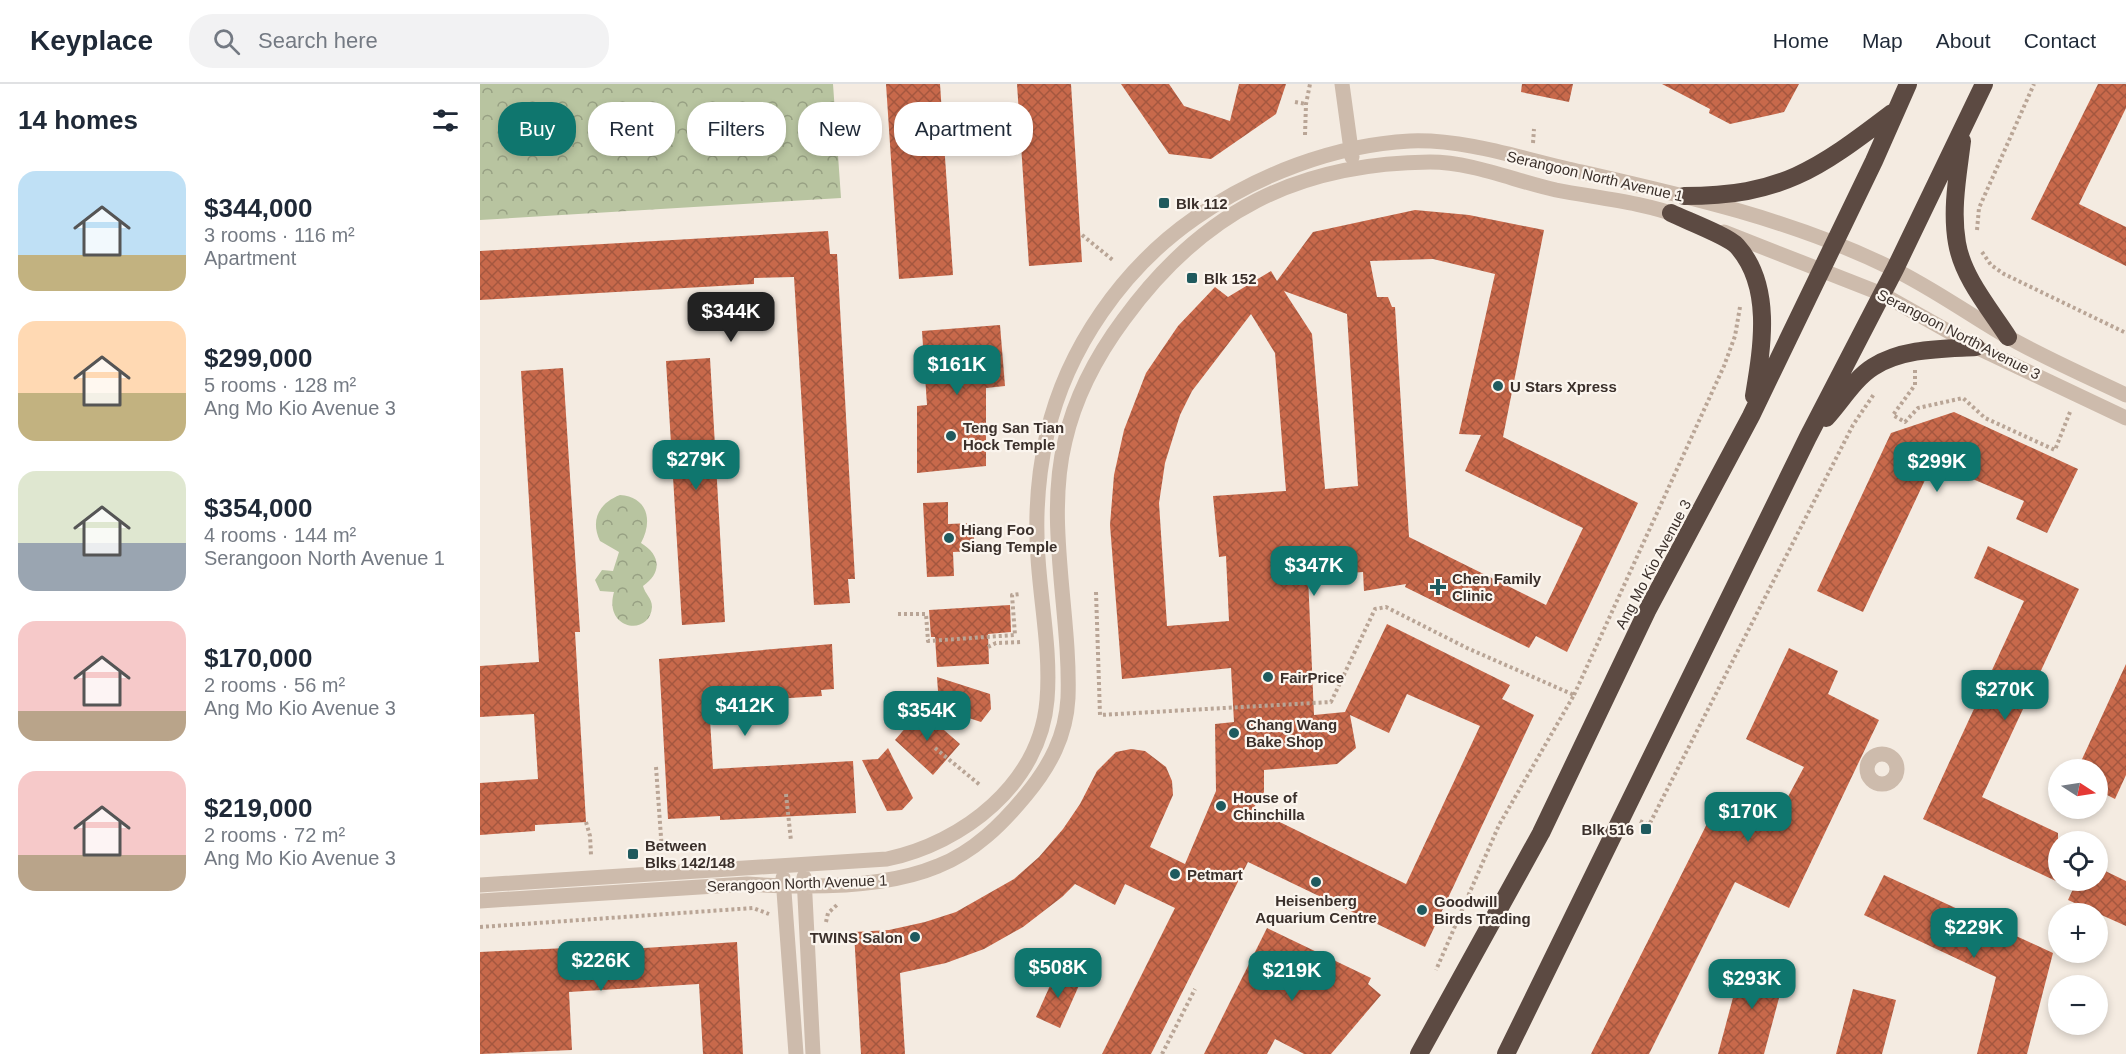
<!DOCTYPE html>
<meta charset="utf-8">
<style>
:root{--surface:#fff;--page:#f2f2f3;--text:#1f2937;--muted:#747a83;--line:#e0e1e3;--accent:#0f766e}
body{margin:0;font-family:Helvetica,sans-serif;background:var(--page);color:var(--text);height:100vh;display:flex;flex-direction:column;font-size:22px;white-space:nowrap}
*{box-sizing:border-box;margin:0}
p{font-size:20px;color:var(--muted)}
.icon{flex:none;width:33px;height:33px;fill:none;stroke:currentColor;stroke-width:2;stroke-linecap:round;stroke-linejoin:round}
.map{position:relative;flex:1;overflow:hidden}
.side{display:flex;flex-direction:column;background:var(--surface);width:480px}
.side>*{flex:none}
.guide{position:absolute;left:18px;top:18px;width:570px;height:54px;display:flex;gap:12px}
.needle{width:39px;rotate:102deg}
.buttons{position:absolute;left:1568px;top:675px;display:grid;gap:12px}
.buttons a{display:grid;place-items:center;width:60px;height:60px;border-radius:50%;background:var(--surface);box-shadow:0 3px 9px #0003;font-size:30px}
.price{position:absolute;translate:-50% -51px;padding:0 14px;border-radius:12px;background:var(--accent);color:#fff;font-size:20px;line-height:39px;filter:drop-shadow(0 2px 3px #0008)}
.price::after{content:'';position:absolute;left:50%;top:36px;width:18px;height:14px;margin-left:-9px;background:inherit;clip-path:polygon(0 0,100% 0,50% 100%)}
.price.active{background:#222;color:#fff}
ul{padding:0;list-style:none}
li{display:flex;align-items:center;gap:18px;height:150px;padding:0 18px}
li span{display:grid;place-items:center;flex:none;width:168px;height:120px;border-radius:18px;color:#555}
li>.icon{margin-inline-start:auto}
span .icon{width:72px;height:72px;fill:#fffc;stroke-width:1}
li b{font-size:26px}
h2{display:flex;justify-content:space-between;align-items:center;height:72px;padding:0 18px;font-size:26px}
.tag{padding:0 21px;border-radius:24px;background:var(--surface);box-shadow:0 3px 9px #0003;font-size:21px;line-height:54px}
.tag.active{background:var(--accent);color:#fff}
header{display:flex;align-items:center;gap:36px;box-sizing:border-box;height:84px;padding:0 30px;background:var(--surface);border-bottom:2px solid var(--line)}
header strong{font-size:28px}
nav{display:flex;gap:33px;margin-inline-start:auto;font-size:21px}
.search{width:420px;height:54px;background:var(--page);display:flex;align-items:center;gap:15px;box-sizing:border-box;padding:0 21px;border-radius:24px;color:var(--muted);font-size:22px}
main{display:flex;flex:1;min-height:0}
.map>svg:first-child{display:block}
</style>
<header>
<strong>Keyplace</strong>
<div class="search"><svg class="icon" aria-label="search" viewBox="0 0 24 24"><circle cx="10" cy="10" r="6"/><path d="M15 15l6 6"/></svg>Search here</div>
<nav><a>Home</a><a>Map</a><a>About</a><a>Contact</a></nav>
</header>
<main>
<section class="side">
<h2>14 homes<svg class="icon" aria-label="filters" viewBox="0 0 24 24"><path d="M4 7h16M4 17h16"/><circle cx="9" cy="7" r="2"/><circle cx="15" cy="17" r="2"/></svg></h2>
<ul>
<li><span style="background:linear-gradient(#bfe0f5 70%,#c2b280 0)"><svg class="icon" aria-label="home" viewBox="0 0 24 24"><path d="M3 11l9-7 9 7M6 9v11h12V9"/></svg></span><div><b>$344,000</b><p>3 rooms · 116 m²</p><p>Apartment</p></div></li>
<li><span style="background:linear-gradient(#ffd9b3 60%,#c2b280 0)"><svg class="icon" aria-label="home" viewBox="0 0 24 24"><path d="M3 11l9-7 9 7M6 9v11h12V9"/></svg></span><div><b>$299,000</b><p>5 rooms · 128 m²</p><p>Ang Mo Kio Avenue 3</p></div></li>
<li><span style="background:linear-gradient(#dfe7d0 60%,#9aa5b1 0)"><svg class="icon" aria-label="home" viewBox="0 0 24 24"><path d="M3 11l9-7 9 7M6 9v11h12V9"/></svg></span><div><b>$354,000</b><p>4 rooms · 144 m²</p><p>Serangoon North Avenue 1</p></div></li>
<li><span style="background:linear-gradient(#f6c9c9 75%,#b9a48a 0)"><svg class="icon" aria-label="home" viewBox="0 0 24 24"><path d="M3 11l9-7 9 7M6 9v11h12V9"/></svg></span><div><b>$170,000</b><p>2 rooms · 56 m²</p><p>Ang Mo Kio Avenue 3</p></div></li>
<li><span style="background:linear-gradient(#f6c9c9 70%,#b9a48a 0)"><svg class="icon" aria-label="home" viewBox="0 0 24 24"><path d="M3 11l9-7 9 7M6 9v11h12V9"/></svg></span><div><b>$219,000</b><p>2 rooms · 72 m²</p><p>Ang Mo Kio Avenue 3</p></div></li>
</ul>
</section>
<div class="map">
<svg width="1646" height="970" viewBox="0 0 1646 970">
<defs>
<pattern id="park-crowns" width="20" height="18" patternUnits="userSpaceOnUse" patternTransform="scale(1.5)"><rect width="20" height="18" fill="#b8c4a0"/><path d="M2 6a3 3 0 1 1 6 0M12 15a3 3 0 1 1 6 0" fill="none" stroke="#97a083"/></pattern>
<pattern id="building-cross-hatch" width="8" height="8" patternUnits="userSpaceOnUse" patternTransform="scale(1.5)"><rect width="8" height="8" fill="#c8694b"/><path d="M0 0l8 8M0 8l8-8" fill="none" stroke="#a4573f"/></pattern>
</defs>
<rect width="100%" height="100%" fill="#f4ebe1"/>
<path fill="url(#park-crowns)" d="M 0,0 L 353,0 L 361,114 L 0,136 Z
M 140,411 C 168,413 173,437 161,459 C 181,471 182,489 163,502 C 165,510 172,514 172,523 C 170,553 123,546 134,508 L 120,507 L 115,496 L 122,486 L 133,487 L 139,468 L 120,457 C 110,436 119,419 140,411 Z"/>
<path fill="url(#building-cross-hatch)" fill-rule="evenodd" d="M 406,0 L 460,0 L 473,191 L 419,195 Z
M 537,0 L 591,0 L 602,178 L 549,182 Z
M 641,0 L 689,0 L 704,22 L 750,37 L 759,0 L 806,0 L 796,30 L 731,75 L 689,70 Z
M 1042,0 L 1093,0 L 1089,18 L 1041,8 Z
M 1182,0 L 1319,0 L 1304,28 L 1250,40 L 1229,29 L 1230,25 Z
M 1618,0 L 1646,0 L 1646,24 L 1599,120 L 1646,143 L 1646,182 L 1551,135 Z
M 935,126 L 989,131 L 1064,146 L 1023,353 L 1158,419 L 1087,568 L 1056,552 L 1049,564 L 925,503 L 926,500 L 884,507 L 883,488 L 828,492 L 834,631 L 865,628 L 907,540 L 1030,601 L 1022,615 L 1054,631 L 945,863 L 768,778 L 671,970 L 622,970 L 695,824 L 645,800 L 635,821 L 595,800 L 582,813 L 543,843 L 504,865 L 466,879 L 420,889 L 425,970 L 381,970 L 374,848 L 409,846 L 445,838 L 476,828 L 534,795 L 559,773 L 583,745 L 600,720 L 617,687 L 636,668 L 651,665 L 665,667 L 686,683 L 692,697 L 693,711 L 670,763 L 705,780 L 736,707 L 735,640 L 754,638 L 751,584 L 642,595 L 630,441 L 634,391 L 644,346 L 666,289 L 698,242 L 735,203 L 748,213 L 791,187 L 797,197 L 833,148 ZM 953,175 L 1015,190 L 979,350 L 1001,351 L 985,387 L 1103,444 L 1066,521 L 929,453 L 915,223 L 912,223 L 908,213 L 897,213 L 890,177 ZM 804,207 L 867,230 L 878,402 L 845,405 L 832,250 ZM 771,230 L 795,269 L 806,407 L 733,412 L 739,473 L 746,472 L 749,537 L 687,542 L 679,419 L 685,379 L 700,331 L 712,307 ZM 927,610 L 1000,642 L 926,800 L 773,725 L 784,708 L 784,686 L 857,680 L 876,664 L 870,631 L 909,649 Z
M 348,147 L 350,170 L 357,170 L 375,495 L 368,495 L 370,519 L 334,521 L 314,193 L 274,194 L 274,200 L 0,216 L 0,167 Z
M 520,241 L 525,302 L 506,304 L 506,382 L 437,389 L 437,322 L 447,321 L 442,247 Z
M 230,274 L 245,538 L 202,541 L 186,277 Z
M 83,284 L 100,548 L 95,548 L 106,738 L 55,741 L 55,747 L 0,751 L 0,699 L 58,695 L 54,630 L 0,633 L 0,582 L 59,578 L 41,287 Z
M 1474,328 L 1598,385 L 1567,449 L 1536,435 L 1544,417 L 1474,387 L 1445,396 L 1383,528 L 1337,507 L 1411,349 Z
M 468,418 L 468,440 L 493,439 L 495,467 L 473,468 L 474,492 L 447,493 L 443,419 Z
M 1508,462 L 1599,505 L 1502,713 L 1578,749 L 1578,798 L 1443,735 L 1544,517 L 1494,494 Z
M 530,521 L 531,548 L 508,550 L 509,580 L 457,583 L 455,553 L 451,553 L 449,526 Z
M 352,560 L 354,605 L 341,606 L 342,612 L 229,619 L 233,685 L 373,677 L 376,729 L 240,736 L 240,732 L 188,735 L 179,575 Z
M 1309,564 L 1358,587 L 1348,610 L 1399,636 L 1309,824 L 1255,798 L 1169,970 L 1111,970 L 1243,708 L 1297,733 L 1324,683 L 1266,655 Z
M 1646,580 L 1646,691 L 1635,715 L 1617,706 L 1617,686 L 1597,686 Z
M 457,593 L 510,610 L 511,625 L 501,638 L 446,620 L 458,607 Z
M 441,626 L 480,660 L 453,691 L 415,656 Z
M 408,664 L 433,714 L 422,726 L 407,727 L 382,676 L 398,675 Z
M 1617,783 L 1646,797 L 1646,842 L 1588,816 L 1597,796 L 1617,796 Z
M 1404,791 L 1573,869 L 1547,970 L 1497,970 L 1516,893 L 1384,831 Z
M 787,844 L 891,894 L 888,900 L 901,911 L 851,970 L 824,970 L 795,955 L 787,970 L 724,970 Z
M 257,858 L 263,970 L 223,970 L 219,900 L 89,908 L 92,966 L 0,970 L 0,868 L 87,864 L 87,869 Z
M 1263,876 L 1306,888 L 1284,970 L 1238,970 Z
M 577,886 L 601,897 L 580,944 L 556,933 Z
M 1373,905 L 1416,916 L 1402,970 L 1356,970 Z"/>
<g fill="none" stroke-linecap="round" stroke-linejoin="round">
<path stroke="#b9a596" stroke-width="4" stroke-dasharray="3 3" stroke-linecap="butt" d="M 815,18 L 826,20
M 825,51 L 826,20 L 830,0
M 1053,59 L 1054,45
M 1497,146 L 1499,124 L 1554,0
M 602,151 L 634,177
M 1502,168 L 1511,181 L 1524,190 L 1646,249
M 1435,286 L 1435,301 L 1413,331 L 1425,338 L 1438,324 L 1483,314 L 1505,334 L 1575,366 L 1590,328
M 616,508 L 620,631 L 851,618 L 895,525 L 906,523 L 987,564 L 1094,611 L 1019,741 L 956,886
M 418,530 L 446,530 L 448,557 L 535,551 L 532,511 L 540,510
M 508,563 L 516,559 L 542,558
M 1094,611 L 1244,282 L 1255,252 L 1260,223
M 455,664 L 500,701
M 176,683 L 182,767
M 306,710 L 311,757
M 1160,737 L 1169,741 L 1373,341 L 1394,310
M 106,738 L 110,752 L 111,771
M 346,838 L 348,829 L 358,820
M 0,843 L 273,824 L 289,830
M 682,970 L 715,905"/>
<path stroke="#cdbbac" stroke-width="15" d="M 862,0 L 872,73
M 1244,148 L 1402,210 L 1496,263 L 1646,334
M1387 685a15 15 0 1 1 30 0a15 15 0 1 1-30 0Z
M 324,793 L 333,970
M 303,794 L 316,970
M 0,801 L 407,775 C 483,759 560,700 567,616 C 571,569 561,521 558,474 C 555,433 558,390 567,350 C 587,264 643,184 715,134 C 777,91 854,61 930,57 C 983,55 1037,73 1088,85 C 1198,110 1309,134 1411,184 C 1451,203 1488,230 1526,252 C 1565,274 1606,292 1646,311
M 0,817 L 267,800 C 326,804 403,805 458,782 C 494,768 522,740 546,711 C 570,682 586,652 588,614 C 591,531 565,438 585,357 C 595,313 618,270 644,235 C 722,128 817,79 950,78 C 992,78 1035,97 1076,106 C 1117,114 1162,118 1202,133"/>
<path stroke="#5c4a42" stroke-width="18" d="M 1482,57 C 1478,90 1471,125 1477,159 C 1483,194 1510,225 1528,253
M 1204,112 C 1301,112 1337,86 1412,29
M 1191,129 C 1205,136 1248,152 1257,162 C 1293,202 1282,264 1274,312
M 1346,334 C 1360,319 1375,294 1393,283 C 1423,264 1462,265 1496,263
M 939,970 L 1061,749 L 1167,527 L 1271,332 L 1394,77 L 1428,0
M 1026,970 L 1328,353 L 1415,185 L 1504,0"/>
</g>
<g fill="#1f5a5e" stroke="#fbf5ee" stroke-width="2">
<rect x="678" y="113" width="12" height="12" rx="3"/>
<rect x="706" y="188" width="12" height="12" rx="3"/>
<circle cx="1018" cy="302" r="6"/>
<circle cx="471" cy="352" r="6"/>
<circle cx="469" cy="454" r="6"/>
<path d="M955 494h6v6h6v6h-6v6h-6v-6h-6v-6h6z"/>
<circle cx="788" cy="593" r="6"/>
<circle cx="754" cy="649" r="6"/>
<circle cx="741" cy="722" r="6"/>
<rect x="1160" y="739" width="12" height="12" rx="3"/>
<rect x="147" y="764" width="12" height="12" rx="3"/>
<circle cx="695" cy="790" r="6"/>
<circle cx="836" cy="798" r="6"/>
<circle cx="942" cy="826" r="6"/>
<circle cx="435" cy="853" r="6"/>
</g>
<g text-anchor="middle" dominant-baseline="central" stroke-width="4.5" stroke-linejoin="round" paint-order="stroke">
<g font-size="15" fill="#3b302b" stroke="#fbf5ee">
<text transform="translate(1115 92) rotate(13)">Serangoon North Avenue 1</text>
<text transform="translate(1479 250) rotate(27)">Serangoon North Avenue 3</text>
<text transform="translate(1173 480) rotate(-62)">Ang Mo Kio Avenue 3</text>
<text transform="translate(317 799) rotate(-2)">Serangoon North Avenue 1</text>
</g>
<g font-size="15" font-weight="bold" fill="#3b302b" stroke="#fbf5ee" text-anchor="start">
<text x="696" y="119">Blk 112</text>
<text x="724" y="194">Blk 152</text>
<text x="1030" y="302">U Stars Xpress</text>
<text x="483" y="343">Teng San Tian<tspan x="483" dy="17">Hock Temple</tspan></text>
<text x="481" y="445">Hiang Foo<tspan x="481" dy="17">Siang Temple</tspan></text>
<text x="972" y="494">Chen Family<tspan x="972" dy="17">Clinic</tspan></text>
<text x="800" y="593">FairPrice</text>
<text x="766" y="640">Chang Wang<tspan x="766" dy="17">Bake Shop</tspan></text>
<text x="753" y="713">House of<tspan x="753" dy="17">Chinchilla</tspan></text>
<text x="1154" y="745" text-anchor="end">Blk 516</text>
<text x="165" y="761">Between<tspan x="165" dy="17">Blks 142/148</tspan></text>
<text x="707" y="790">Petmart</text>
<text x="836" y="816" text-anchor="middle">Heisenberg<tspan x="836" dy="17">Aquarium Centre</tspan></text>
<text x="954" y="817">Goodwill<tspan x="954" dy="17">Birds Trading</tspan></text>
<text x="423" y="853" text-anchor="end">TWINS Salon</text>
</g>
</g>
</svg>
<div class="buttons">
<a><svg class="needle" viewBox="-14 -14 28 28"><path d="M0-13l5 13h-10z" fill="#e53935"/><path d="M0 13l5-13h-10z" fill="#747a83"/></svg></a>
<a><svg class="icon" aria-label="locate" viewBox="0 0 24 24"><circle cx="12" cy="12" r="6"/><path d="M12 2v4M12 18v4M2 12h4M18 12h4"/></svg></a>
<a>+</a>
<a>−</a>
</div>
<b class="price active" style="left:251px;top:259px">$344K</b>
<b class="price" style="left:477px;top:312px">$161K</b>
<b class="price" style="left:216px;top:407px">$279K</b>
<b class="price" style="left:1457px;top:409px">$299K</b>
<b class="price" style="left:834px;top:513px">$347K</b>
<b class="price" style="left:1525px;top:637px">$270K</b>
<b class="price" style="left:265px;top:653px">$412K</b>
<b class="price" style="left:447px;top:658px">$354K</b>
<b class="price" style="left:1268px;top:759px">$170K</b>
<b class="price" style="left:1494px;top:875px">$229K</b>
<b class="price" style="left:121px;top:908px">$226K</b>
<b class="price" style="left:578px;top:915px">$508K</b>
<b class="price" style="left:812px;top:918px">$219K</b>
<b class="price" style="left:1272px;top:926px">$293K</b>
<div class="guide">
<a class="tag active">Buy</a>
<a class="tag">Rent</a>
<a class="tag">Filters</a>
<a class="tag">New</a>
<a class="tag">Apartment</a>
</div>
</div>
</main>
